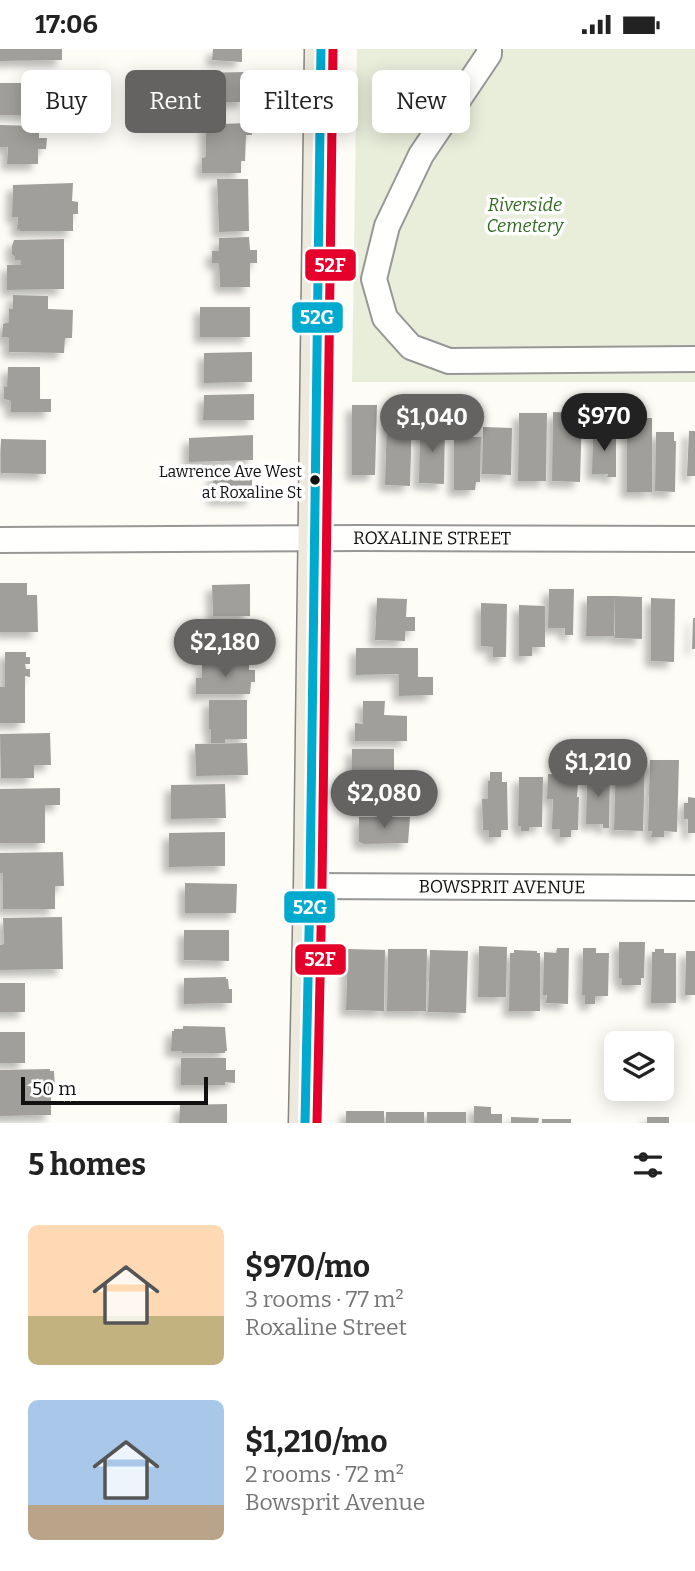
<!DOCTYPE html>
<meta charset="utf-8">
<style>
:root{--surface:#fff;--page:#f2f2f2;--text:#222;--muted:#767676;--accent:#646362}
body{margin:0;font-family:Bitter,serif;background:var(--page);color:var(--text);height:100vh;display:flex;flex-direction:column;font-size:26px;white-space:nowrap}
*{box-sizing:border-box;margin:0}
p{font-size:23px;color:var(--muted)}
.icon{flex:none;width:38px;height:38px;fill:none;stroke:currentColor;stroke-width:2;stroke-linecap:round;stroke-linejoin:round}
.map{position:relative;height:1074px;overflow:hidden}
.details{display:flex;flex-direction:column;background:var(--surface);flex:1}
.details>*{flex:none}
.guide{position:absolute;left:21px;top:21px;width:654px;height:63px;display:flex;gap:14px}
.fabs{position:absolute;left:604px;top:982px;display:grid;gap:14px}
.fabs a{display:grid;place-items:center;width:70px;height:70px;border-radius:10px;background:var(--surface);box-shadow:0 4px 18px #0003;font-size:35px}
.scale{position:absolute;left:21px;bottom:18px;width:187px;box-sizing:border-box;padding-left:7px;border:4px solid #111;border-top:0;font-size:19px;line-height:24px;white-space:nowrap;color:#111;-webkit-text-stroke:5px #fff;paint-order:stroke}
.price{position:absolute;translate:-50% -60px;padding:0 16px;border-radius:24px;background:var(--accent);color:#fff;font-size:23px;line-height:46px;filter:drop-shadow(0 2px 4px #0008)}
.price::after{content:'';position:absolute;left:50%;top:42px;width:21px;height:16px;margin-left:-10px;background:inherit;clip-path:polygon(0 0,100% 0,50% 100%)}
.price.on{background:#222;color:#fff}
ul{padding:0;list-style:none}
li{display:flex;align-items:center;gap:21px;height:175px;padding:0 28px}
li span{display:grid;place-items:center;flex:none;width:196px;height:140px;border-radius:10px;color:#555}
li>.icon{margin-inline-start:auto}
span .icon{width:84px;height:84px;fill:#fffc;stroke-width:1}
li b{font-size:30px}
h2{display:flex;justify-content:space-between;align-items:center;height:84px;padding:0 28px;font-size:30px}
.chip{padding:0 24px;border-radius:10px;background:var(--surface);box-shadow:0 4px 18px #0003;font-size:24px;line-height:63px}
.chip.on{background:var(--accent);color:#fff}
.status{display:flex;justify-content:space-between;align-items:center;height:49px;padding:0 35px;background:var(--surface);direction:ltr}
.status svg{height:19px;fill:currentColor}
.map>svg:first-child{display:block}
</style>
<div class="status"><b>17:06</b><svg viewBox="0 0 49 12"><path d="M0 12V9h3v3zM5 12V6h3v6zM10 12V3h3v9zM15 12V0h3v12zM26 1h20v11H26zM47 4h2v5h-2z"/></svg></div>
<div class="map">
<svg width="695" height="1074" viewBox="0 0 695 1074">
<defs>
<filter id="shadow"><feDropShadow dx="-6" dy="6" stdDeviation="3.5" flood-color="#0004"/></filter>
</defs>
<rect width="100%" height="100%" fill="#fdfcf7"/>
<path fill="#e9eedb" d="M 357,0 L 695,0 L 695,333 L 352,333 Z"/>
<path fill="#a19f9c" filter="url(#shadow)" d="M 0,0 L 62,0 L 62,11 L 0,12 Z
M 213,0 L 242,0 L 242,13 L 212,11 Z
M 245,23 L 245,53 L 201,53 L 200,24 Z
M 0,34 L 50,34 L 51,66 L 0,66 Z
M 213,72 L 221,72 L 221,75 L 251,74 L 252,86 L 246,86 L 245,112 L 241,112 L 241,124 L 202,124 L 202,109 L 206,108 L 206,75 L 213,75 Z
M 0,76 L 39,77 L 39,89 L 47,89 L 46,100 L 38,100 L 38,115 L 7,115 L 8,98 L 0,98 Z
M 217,130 L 248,130 L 249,182 L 219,183 Z
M 73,134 L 72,152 L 78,153 L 78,165 L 73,165 L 73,182 L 19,182 L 20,180 L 17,181 L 18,168 L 12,168 L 13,136 Z
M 249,188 L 250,201 L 257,201 L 257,214 L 250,214 L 250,238 L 220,238 L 219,214 L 212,214 L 212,202 L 219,202 L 219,189 Z
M 64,190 L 64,240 L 7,241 L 7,216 L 21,216 L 21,211 L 15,211 L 15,208 L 12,205 L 12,197 L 14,191 Z
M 13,246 L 48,247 L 48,260 L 73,261 L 72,289 L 65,289 L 64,304 L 9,303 L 9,290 L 8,288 L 2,288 L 3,275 L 9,273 L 9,260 L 13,260 Z
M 200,258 L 250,258 L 250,288 L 200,288 Z
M 252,303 L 252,333 L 204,334 L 204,304 Z
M 8,318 L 40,318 L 40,350 L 51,350 L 51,363 L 11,363 L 11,352 L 4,350 L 4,337 L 7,338 Z
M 254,345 L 254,371 L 203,371 L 204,346 Z
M 352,356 L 377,356 L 375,426 L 352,426 Z
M 553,363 L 582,364 L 580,433 L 552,432 Z
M 519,364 L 547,364 L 546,432 L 518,432 Z
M 387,368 L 412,369 L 410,437 L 385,436 Z
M 637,369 L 652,369 L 652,443 L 627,443 L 627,380 L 637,380 Z
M 420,375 L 445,375 L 444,435 L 419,434 Z
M 483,378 L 512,379 L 511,426 L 482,425 Z
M 593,381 L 616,381 L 616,428 L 607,428 L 608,425 L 592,425 Z
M 689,382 L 695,382 L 695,427 L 687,427 Z
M 656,383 L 674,383 L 674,392 L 676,392 L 675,443 L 655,442 Z
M 253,386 L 253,411 L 189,413 L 189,389 Z
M 454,388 L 481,388 L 480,433 L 476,433 L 475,441 L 454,441 Z
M 1,390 L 46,391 L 46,425 L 1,424 Z
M 213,425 L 252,425 L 252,450 L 213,450 Z
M 0,534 L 27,534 L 27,546 L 37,546 L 38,583 L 0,583 Z
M 250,535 L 250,567 L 213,567 L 212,536 Z
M 549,540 L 574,540 L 573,586 L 565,586 L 565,579 L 548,579 Z
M 587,547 L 615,547 L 614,587 L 586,587 Z
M 615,547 L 642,548 L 642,590 L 615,589 Z
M 377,549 L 407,550 L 406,568 L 415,568 L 415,582 L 405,582 L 405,592 L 375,591 Z
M 651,549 L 675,550 L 674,613 L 651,612 Z
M 481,554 L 507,555 L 506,608 L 493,608 L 493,598 L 481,597 Z
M 519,556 L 545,557 L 545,598 L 532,598 L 532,607 L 519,607 Z
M 693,569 L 695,569 L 695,600 L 692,600 Z
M 249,571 L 249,602 L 212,602 L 211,572 Z
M 356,599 L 418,599 L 418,628 L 433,628 L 433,646 L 399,647 L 399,625 L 356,626 Z
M 5,603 L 26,603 L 26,608 L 30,608 L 30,615 L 25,615 L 26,620 L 30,620 L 30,628 L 25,627 L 25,674 L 0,674 L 0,638 L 5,638 Z
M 249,613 L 249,621 L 255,621 L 255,633 L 251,633 L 250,645 L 196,645 L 196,629 L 202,629 L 202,614 Z
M 209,651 L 247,651 L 247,690 L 225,690 L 225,694 L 211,694 L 211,680 L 209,680 Z
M 363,652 L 385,652 L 384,666 L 407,667 L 407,692 L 355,692 L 355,674 L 363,675 Z
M 50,684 L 51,716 L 34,716 L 34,729 L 1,729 L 0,685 Z
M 247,694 L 248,726 L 196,727 L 195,695 Z
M 352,700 L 394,700 L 394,726 L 352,726 Z
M 616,710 L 645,711 L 643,782 L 614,781 Z
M 650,711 L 679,711 L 677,783 L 664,782 L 664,788 L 651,788 L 652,782 L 648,782 Z
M 490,723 L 502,723 L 502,733 L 507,733 L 508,781 L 501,781 L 501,788 L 489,788 L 489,781 L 483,781 L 482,750 L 488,750 L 488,732 L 490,732 Z
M 589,723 L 610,723 L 609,779 L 603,779 L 603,775 L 586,775 L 587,730 L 589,730 Z
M 548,725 L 574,727 L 573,733 L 578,734 L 577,748 L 579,748 L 578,781 L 571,781 L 571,788 L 560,788 L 560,780 L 552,780 L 553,750 L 547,750 Z
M 519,728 L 543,728 L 542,778 L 529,778 L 529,782 L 521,782 L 521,777 L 518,777 Z
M 225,735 L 226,769 L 171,770 L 171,736 Z
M 362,736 L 401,737 L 401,759 L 362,758 L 362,752 L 354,752 L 354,742 L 362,742 Z
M 60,739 L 60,756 L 45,756 L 45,794 L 0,794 L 0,740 Z
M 688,748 L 695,749 L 695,784 L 688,784 L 688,770 L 684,770 L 684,754 L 688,754 Z
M 359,768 L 410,768 L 408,794 L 364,795 L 359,793 Z
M 225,783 L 225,817 L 169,818 L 169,784 Z
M 63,803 L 64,837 L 55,837 L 55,860 L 3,860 L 3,824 L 0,824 L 0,804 Z
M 185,834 L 237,835 L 236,864 L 185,864 Z
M 62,868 L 63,920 L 0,921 L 0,896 L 4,895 L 3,869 Z
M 184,881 L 229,881 L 229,912 L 184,911 Z
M 619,893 L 645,893 L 644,929 L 641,929 L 641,936 L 622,936 L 622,929 L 619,929 Z
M 479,897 L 507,898 L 506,948 L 478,948 Z
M 557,899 L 569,899 L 568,955 L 546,954 L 547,946 L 543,946 L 544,903 L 556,904 Z
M 583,899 L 596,899 L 596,904 L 609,904 L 608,947 L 595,947 L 595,955 L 585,955 L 585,946 L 582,946 Z
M 348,900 L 385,901 L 384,962 L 346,961 Z
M 388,900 L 427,900 L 426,962 L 387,962 Z
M 655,900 L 664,900 L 664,904 L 676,904 L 676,954 L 651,954 L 652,903 L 655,903 Z
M 430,901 L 468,902 L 466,964 L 428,963 Z
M 514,901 L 537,902 L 537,904 L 540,904 L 540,962 L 509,962 L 510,904 L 514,904 Z
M 686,902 L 695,902 L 695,946 L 685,946 Z
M 226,928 L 226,930 L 228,930 L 229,940 L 232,940 L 232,954 L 184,955 L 184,929 Z
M 0,934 L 25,934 L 25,963 L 0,963 Z
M 183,977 L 225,978 L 227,1002 L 225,1002 L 225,1004 L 182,1004 L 182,1002 L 171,1002 L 172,982 L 174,982 L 174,980 L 183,980 Z
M 0,983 L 25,983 L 25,1014 L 0,1014 Z
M 181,1009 L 226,1009 L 226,1021 L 235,1021 L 235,1034 L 225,1033 L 225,1036 L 181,1036 Z
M 50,1020 L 50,1022 L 54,1022 L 55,1040 L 51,1040 L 51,1066 L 0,1067 L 0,1021 Z
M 227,1055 L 227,1074 L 179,1074 L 180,1056 Z
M 474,1057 L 491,1058 L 491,1065 L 502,1065 L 502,1074 L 474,1074 Z
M 346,1062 L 384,1062 L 384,1074 L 346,1074 Z
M 386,1063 L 424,1063 L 424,1074 L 386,1074 Z
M 427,1063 L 466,1063 L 466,1074 L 427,1074 Z
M 511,1068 L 539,1069 L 538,1074 L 511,1074 Z
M 647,1068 L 669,1068 L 669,1074 L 647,1074 Z
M 542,1070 L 571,1070 L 571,1074 L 542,1074 Z"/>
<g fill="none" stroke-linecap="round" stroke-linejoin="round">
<g stroke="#979795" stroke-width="28">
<g id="minor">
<path d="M 489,0 L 489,5 L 421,106 L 387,177 L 374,230 L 385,269 L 411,298 L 449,312 L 695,310"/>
<path id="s1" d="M 0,491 L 361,489 L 695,490"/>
<path id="s2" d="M 310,837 L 695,839"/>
</g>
</g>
<g stroke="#858482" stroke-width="35">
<path id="major" d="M 305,1074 L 310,837 L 321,0"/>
</g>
<use href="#minor" stroke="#fffffe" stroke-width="24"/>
<use href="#major" stroke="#ede9dc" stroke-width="32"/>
<g stroke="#fff" stroke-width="14">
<path id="bus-1" d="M 305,1074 L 310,837 L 321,0"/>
</g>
<g stroke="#fff" stroke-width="14">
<path id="bus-2" d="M 317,1074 L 322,837 L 333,0"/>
</g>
<use href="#bus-1" stroke="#00a9ce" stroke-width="9"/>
<use href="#bus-2" stroke="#e4002b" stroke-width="9"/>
</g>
<circle fill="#111" stroke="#fff" stroke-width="2.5" cx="315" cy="431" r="6"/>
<g text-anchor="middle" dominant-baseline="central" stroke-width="7" stroke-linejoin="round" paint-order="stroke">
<g font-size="16" fill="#111" stroke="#fff" text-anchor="end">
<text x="302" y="422">Lawrence Ave West<tspan x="302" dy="21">at Roxaline St</tspan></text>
</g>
<g font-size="18" font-style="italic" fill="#2f6b1f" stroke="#fff">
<text x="525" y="156">Riverside<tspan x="525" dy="21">Cemetery</tspan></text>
</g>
<g font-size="18" fill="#111" stroke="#fff">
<text stroke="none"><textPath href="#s1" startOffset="432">ROXALINE STREET</textPath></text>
<text stroke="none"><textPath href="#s2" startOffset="192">BOWSPRIT AVENUE</textPath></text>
</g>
</g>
<g stroke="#fff" stroke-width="2.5">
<rect x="304" y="199" width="53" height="34" rx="7" fill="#e4002b"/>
<rect x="291" y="252" width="53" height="33" rx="7" fill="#00a9ce"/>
<rect x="283" y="841" width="53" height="34" rx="7" fill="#00a9ce"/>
<rect x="294" y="894" width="53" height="33" rx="7" fill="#e4002b"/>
</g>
<g font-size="19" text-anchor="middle" font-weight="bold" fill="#fff">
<text x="330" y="223">52F</text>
<text x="317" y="275">52G</text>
<text x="310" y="865">52G</text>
<text x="320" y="917">52F</text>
</g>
</svg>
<div class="fabs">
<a><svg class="icon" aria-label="layers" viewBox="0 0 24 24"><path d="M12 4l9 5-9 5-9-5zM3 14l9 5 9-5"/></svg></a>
</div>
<div class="scale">50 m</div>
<b class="price on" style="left:604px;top:404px">$970</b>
<b class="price" style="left:432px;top:405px">$1,040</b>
<b class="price" style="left:225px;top:630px">$2,180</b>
<b class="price" style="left:598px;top:750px">$1,210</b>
<b class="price" style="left:384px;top:781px">$2,080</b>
<div class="guide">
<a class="chip">Buy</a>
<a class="chip on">Rent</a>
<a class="chip">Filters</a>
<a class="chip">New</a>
</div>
</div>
<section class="details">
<h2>5 homes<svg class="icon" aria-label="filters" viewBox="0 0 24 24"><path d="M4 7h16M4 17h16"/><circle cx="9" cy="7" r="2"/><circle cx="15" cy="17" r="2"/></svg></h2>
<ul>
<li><span style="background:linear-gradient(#ffd9b3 65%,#c2b280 0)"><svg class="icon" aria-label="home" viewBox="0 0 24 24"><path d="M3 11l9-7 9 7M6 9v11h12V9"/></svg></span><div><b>$970/mo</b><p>3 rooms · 77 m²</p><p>Roxaline Street</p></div></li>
<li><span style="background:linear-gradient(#a9c7e8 75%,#b9a48a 0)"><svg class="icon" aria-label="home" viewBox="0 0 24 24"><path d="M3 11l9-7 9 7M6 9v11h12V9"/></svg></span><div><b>$1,210/mo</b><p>2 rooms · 72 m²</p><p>Bowsprit Avenue</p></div></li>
</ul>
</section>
